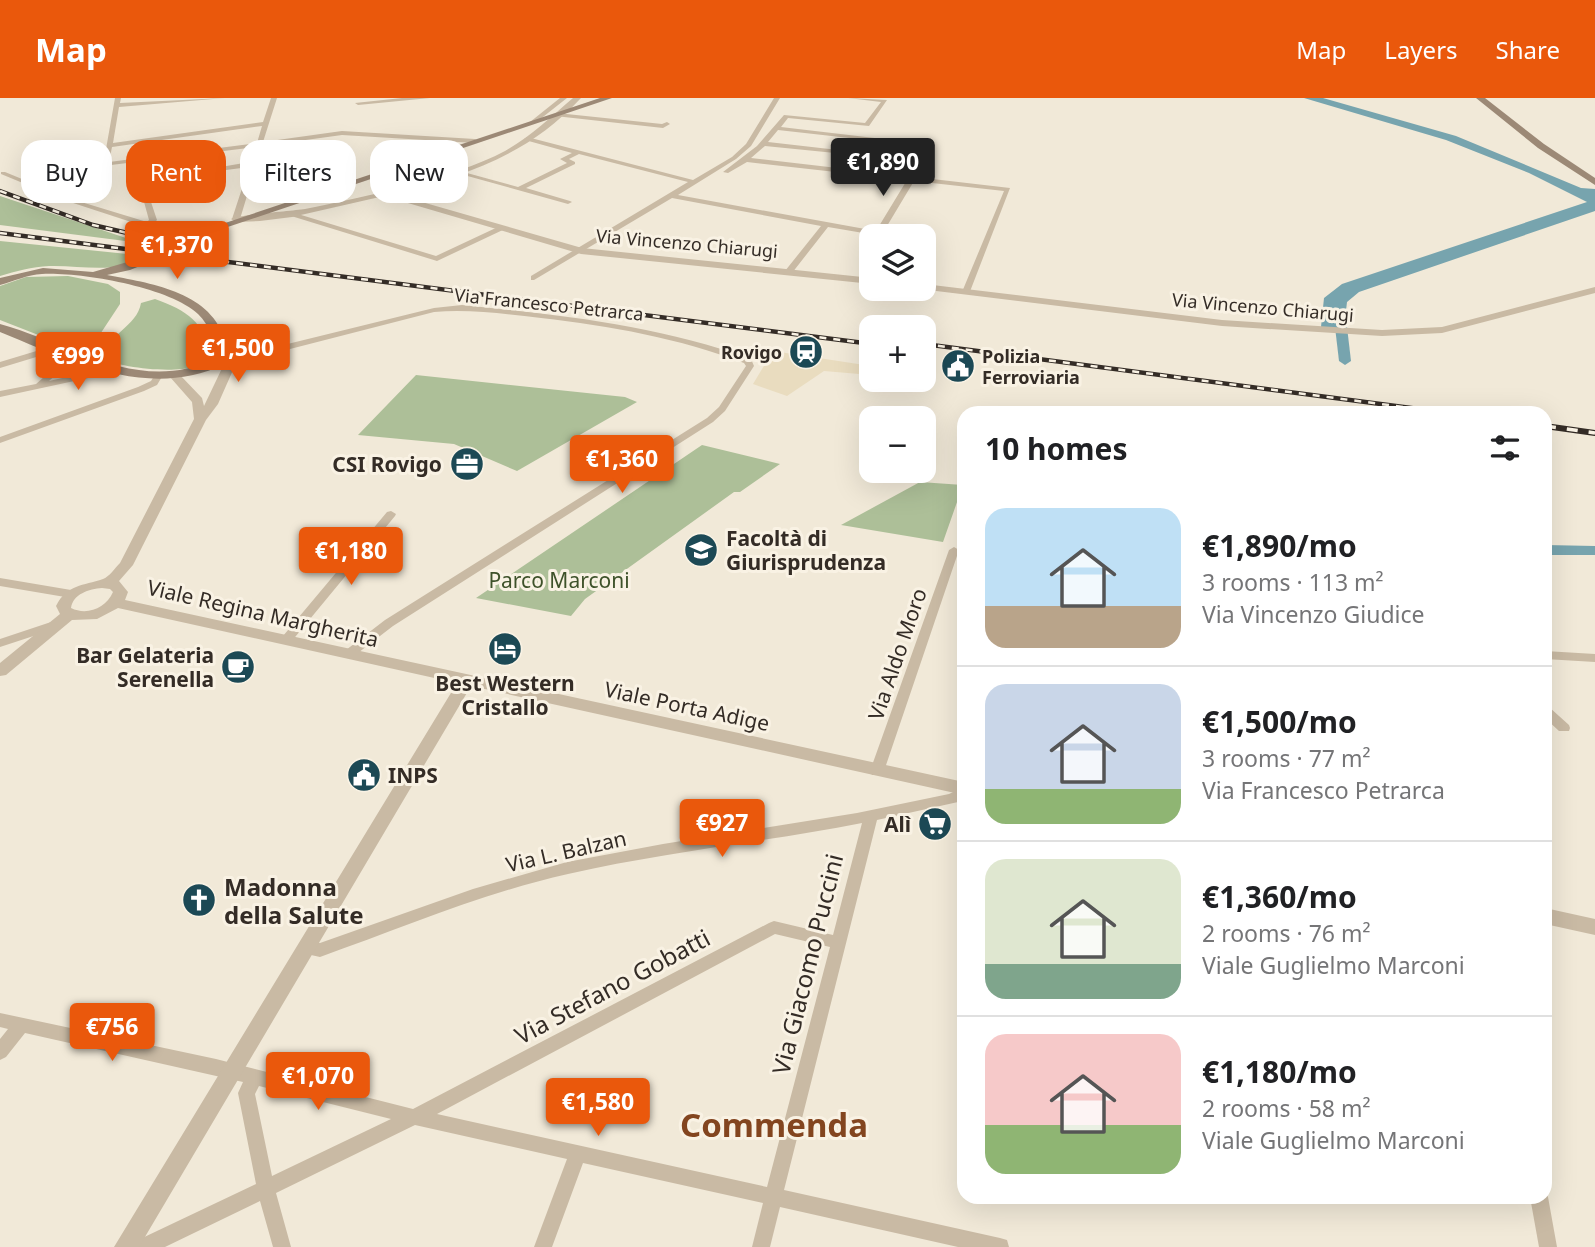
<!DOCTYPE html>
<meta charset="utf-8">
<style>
:root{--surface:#fff;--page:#f2f2f2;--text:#202124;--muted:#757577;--line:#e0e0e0;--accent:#ea580c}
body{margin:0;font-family:"Noto Sans",sans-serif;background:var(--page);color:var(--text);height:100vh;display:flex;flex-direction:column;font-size:26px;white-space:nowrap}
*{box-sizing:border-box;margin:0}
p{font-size:23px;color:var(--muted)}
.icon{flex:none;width:38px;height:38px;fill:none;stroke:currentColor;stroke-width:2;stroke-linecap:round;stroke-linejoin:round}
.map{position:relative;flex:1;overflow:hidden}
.details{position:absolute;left:957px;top:308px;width:595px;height:798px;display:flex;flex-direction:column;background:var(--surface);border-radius:21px;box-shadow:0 7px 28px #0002}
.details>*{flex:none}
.guide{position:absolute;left:21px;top:42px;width:665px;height:63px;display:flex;gap:14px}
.fabs{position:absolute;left:859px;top:126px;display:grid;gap:14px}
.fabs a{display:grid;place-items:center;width:77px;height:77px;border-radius:14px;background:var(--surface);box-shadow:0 7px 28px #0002;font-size:35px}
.price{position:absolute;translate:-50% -60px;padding:0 16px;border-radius:7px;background:var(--accent);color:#fff;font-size:23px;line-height:46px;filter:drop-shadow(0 2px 4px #0008)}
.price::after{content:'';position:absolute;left:50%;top:42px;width:21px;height:16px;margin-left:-10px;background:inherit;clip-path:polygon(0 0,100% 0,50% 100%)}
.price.active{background:#222;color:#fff}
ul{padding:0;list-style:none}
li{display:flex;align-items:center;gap:21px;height:175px;padding:0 28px}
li+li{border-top:2px solid var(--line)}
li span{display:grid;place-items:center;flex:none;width:196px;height:140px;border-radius:21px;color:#555}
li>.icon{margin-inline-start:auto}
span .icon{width:84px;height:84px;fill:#fffc;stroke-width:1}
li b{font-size:30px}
h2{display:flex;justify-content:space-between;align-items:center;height:84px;padding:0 28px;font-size:30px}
.chip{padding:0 24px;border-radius:21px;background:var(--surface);box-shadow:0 7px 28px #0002;font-size:24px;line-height:63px}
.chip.active{background:var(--accent);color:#fff}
header{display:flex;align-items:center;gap:42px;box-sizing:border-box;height:98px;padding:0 35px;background:var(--accent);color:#fff}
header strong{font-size:33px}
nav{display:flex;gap:38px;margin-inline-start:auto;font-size:24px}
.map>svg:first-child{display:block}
</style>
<header>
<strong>Map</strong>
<nav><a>Map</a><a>Layers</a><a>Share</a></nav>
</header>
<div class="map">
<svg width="1595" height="1149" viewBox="0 0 1595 1149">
<rect width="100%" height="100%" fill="#f1e9d8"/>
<path fill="#adbf98" d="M 0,98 L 141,145 L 0,127 Z
M 0,143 L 147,158 C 116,177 83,167 49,168 C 32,169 16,173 0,178 Z
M 68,178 L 108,186 L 120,194 L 120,206 L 87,256 L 0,222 L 0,188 L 26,179 Z
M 155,201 C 188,213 203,223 212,259 C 200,280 120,271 102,260 C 107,236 137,229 141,205 Z
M 416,277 L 625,299 L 637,304 L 517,373 L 454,346 L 358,337 Z
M 702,347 L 780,366 L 740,394 L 734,394 L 585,501 L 571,518 L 476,500 Z
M 920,384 L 963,387 L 943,444 L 841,427 Z"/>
<path fill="#e9dcbf" d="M 773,253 L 871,268 L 871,277 L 824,273 L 787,298 L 753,286 Z"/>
<path fill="#77a4ae" d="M 1304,0 L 1323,0 L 1456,38 L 1581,90 L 1595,91 L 1595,113 L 1359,194 L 1347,204 L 1344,230 L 1321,229 L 1324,200 L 1342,186 L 1587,104 L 1529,75 L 1446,42 Z
M 1545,447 L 1595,448 L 1595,457 L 1545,457 Z"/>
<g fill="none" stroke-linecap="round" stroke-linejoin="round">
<path fill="#77a4ae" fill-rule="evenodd" d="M 1339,208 L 1345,212 L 1351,263 L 1345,267 L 1339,263 L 1333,212 Z"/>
<path stroke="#cbc3b4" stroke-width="12" stroke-dasharray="12 6" stroke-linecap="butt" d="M 152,158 L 176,143"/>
<path fill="#c9baa4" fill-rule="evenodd" d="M 115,0 L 121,0 L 120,5 L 225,0 L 119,9 L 113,45 L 263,24 L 271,0 L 277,0 L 263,44 L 342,33 L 475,41 L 478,43 L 475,45 L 342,37 L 262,48 L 240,121 L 236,123 L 232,121 L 249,69 L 188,77 L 185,75 L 250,64 L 256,49 L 103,68 ZM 262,28 L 257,45 L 109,64 L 112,49 Z
M 402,0 L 430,0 L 358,7 L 355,5 Z
M 560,0 L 567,0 L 534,26 L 530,26 L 530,24 Z
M 774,0 L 780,0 L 751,48 L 736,61 L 678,97 L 876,133 L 907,82 L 747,64 L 728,75 L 723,74 L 757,48 L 784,17 L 865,25 L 881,4 L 848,0 L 887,2 L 869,28 L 788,20 L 781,29 L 883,41 L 885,42 L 885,44 L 778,32 L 768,44 L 873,56 L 876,58 L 875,59 L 765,48 L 751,60 L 1010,90 L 969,196 L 962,194 L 1004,93 L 914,83 L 881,138 L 828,129 L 792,175 L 789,175 L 785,173 L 821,128 L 672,100 L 534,182 L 531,182 L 531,178 L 688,84 L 579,56 L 569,61 L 575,64 L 575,66 L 526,90 L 570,103 L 572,104 L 568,106 L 453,74 L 456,72 L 518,89 L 567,65 L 560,61 L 572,55 L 525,42 L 524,41 L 527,39 L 693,82 L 732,59 L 746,46 Z
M 557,15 L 662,26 L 667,24 L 670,26 L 663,30 L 555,18 Z
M 1,74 L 5,74 L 68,100 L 147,124 L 149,122 L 136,75 L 141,74 L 157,122 L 153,126 L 187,138 L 180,140 L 64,102 L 1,76 Z
M 288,113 L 436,158 L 500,128 L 507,130 L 437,163 L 288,117 Z
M 462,207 C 561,217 657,227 751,261 L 754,268 L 725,313 L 713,324 L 393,528 L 354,558 L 346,558 L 344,555 L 346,552 L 385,522 L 707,320 L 719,309 L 746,268 L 744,265 C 678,240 611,228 541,220 C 505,216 470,211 434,214 L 255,260 L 227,262 L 223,259 L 227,256 L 255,254 L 434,210 Z
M 53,248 L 56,249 L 56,253 L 0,270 L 0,264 Z
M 60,251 L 64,254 L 61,272 L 49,283 L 116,268 L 120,271 L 116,274 L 0,299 L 0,293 L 36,286 L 53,271 L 56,254 Z
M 159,274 L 163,277 L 157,287 L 144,293 L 0,345 L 0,339 L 138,289 L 151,283 L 156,275 Z
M 391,413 L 396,416 L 395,418 L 291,544 L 283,544 L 281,541 L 283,538 L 387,414 Z
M 954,449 L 959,452 L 884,673 L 882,677 L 872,677 L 870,673 L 949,452 Z
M 0,480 L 71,492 L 77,496 L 71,500 L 0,488 Z
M 57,522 L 61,523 L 63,526 L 61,529 L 0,549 L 0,541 Z
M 1545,553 L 1595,556 L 1595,564 L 1545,561 Z
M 1545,608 L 1549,609 L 1569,627 L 1570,630 L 1569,633 L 1559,633 L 1545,620 Z
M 964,689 L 964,700 L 958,704 L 877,722 L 784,1092 L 1000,1140 L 1007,1142 L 1009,1149 L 958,1149 L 780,1109 L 770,1149 L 752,1149 L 763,1105 L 583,1065 L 552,1149 L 534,1149 L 567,1061 L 415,1027 L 276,1095 L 291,1149 L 273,1149 L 260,1103 L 165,1149 L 136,1149 L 138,1142 L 256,1086 L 238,995 L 243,984 L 25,935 L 6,959 L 0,962 L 0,941 L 8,931 L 0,929 L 0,915 L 216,961 L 413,1011 L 769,825 L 774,823 L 833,837 L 862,725 C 765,744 665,754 568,776 C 483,795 402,830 320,859 L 302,855 L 299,850 L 302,845 L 307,843 L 320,845 L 473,791 L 567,764 L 663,746 L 857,715 L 949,696 ZM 775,836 L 830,849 L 767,1089 L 437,1016 ZM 259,988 L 391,1021 L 272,1078 L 255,996 Z
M 1545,1093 L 1548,1099 L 1557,1149 L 1539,1149 L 1530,1099 L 1545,1099 Z"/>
<path fill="#c9baa4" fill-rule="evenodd" d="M 573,0 L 581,0 C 527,58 468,76 394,96 L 582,150 L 872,180 L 872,186 L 581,156 L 384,98 L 292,119 L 260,123 L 236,124 L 231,121 C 238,117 291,113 305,111 C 364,99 452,81 505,53 C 530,39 551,19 573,0 Z
M 924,186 L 1222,222 L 1382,232 L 1442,229 L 1595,189 L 1595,195 L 1442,235 L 1382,238 L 1222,228 L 920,191 L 924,191 Z
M 222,252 L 237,263 L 218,306 L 206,322 L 133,467 L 119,483 L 128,494 L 125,502 L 964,684 L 964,697 L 471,588 L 139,1149 L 114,1149 L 457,585 L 118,510 L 97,521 L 72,522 L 6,577 L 0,578 L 0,565 L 60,516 L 56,508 C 67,486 83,488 103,481 C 109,479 115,470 120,465 L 194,321 L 192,304 L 170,279 L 176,276 L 180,277 L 202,300 L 204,308 L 225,264 L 216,255 ZM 102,490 L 110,491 L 113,494 C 106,510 87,518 71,510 C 73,496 89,491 102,490 Z
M 1545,810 L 1595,821 L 1595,837 L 1545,826 Z"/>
<path fill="#9c8976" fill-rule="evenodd" d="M 600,0 L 612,0 L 180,145 L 171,143 Z
M 1476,0 L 1485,0 L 1544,46 L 1595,80 L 1595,87 L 1538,50 Z
M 148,158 L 152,159 L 152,163 L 130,172 L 107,177 C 149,185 208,193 224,239 C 227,248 229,257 225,266 C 149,302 73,264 0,234 L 0,226 C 72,246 138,297 215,261 C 215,246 210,227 198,216 C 169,189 81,174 42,176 C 27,177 14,183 0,187 L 0,180 L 43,170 L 93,174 Z"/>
<g stroke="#342c26" stroke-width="4.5">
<path id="rail-far1" d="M 0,93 L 93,127 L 188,149
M 0,135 L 872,246
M 924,246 L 1434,313"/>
</g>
<g stroke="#342c26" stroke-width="6">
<path id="rail" d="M 1420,311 L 1452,315
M 1545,328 L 1595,335"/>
</g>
<use href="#rail-far1" stroke="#f9f2e4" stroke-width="2.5" stroke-dasharray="7" stroke-linecap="butt"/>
<use href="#rail" stroke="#f9f2e4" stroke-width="3.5" stroke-dasharray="11" stroke-linecap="butt"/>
</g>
<defs>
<g id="station-disc" transform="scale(1.75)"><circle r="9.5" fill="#1c4955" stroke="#f9f2e4"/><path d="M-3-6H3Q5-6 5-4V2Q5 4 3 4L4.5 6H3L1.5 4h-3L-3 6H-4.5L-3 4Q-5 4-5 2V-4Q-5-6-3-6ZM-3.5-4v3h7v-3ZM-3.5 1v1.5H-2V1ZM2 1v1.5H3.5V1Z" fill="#fff"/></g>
<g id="civic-disc" transform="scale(1.75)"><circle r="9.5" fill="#1c4955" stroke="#f9f2e4"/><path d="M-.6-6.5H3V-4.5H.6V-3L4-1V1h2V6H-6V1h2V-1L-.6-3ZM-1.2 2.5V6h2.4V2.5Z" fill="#fff"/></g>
<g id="office-disc" transform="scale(1.75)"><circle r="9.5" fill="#1c4955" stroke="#f9f2e4"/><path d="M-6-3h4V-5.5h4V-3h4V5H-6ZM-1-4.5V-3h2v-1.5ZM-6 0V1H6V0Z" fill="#fff"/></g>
<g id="university-disc" transform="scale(1.75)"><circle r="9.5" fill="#1c4955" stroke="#f9f2e4"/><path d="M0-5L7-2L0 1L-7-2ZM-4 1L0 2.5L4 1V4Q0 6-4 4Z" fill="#fff"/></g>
<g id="hotel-disc" transform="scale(1.75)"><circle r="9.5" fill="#1c4955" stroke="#f9f2e4"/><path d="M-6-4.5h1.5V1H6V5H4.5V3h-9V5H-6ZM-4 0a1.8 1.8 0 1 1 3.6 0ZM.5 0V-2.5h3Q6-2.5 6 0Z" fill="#fff"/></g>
<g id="cafe-disc" transform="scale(1.75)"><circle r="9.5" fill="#1c4955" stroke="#f9f2e4"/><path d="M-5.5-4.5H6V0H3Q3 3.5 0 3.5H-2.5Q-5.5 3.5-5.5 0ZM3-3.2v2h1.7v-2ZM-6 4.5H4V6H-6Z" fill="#fff"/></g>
<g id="supermarket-disc" transform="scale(1.75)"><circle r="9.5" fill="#1c4955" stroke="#f9f2e4"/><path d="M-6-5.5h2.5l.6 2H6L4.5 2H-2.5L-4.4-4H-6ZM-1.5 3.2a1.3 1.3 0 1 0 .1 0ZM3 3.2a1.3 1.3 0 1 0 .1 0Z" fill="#fff"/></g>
<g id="church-disc" transform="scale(1.75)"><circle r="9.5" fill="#1c4955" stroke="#f9f2e4"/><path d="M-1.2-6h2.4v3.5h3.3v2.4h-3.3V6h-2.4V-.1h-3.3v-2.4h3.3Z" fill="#fff"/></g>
</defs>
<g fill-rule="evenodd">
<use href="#station-disc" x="806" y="254"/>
<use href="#civic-disc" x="958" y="268"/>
<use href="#office-disc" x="467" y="366"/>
<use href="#university-disc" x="701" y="452"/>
<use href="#hotel-disc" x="505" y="551"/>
<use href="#cafe-disc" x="238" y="569"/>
<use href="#civic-disc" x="364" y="677"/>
<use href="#supermarket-disc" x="935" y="726"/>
<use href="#church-disc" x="199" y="802"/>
</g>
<g text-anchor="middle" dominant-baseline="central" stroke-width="6" stroke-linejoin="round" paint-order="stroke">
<g font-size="18" fill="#342c26" stroke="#f9f2e4">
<text transform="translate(687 145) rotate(5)">Via Vincenzo Chiarugi</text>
<text transform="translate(549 206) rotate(6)">Via Francesco Petrarca</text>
<text transform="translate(1263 209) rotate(5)">Via Vincenzo Chiarugi</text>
</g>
<g font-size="18" font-weight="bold" fill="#342c26" stroke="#f9f2e4" text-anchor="end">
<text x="782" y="254">Rovigo</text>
<text x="982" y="258" text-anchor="start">Polizia<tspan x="982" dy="21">Ferroviaria</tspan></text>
</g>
<g font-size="21" font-weight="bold" fill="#342c26" stroke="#f9f2e4" text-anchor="end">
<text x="442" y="366">CSI Rovigo</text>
<text x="726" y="440" text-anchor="start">Facoltà di<tspan x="726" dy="24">Giurisprudenza</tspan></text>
<text x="214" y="557">Bar Gelateria<tspan x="214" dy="24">Serenella</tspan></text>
<text x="505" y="585" text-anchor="middle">Best Western<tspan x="505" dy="24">Cristallo</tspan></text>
<text x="388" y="677" text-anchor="start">INPS</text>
<text x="911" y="726">Alì</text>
</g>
<g font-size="21" fill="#3e522a" stroke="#f9f2e4">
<text x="559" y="482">Parco Marconi</text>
</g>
<g font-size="21" fill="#342c26" stroke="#f9f2e4">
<text transform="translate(263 515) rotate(13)">Viale Regina Margherita</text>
<text transform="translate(897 556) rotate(-71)">Via Aldo Moro</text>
<text transform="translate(687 608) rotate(12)">Viale Porta Adige</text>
<text transform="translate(566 753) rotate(-13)">Via L. Balzan</text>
</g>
<g font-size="24" font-weight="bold" fill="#342c26" stroke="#f9f2e4" text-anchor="start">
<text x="224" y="788">Madonna<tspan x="224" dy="28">della Salute</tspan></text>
</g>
<g font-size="24" fill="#342c26" stroke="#f9f2e4">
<text transform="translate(807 866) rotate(-76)">Via Giacomo Puccini</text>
<text transform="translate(612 888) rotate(-28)">Via Stefano Gobatti</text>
</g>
<g font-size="33" font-weight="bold" fill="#83451f" stroke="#f9f2e4">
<text x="774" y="1026">Commenda</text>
</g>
</g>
</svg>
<div class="fabs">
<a><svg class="icon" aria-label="layers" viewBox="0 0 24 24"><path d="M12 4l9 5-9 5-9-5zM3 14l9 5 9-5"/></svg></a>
<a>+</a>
<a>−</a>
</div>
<b class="price active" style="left:883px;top:100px">€1,890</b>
<b class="price" style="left:177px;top:183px">€1,370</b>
<b class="price" style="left:238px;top:286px">€1,500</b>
<b class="price" style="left:78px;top:294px">€999</b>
<b class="price" style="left:622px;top:397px">€1,360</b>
<b class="price" style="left:351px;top:489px">€1,180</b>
<b class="price" style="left:722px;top:761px">€927</b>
<b class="price" style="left:112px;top:965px">€756</b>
<b class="price" style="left:318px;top:1014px">€1,070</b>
<b class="price" style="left:598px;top:1040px">€1,580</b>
<div class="guide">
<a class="chip">Buy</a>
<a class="chip active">Rent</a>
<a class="chip">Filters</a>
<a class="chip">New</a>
</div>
<section class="details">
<h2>10 homes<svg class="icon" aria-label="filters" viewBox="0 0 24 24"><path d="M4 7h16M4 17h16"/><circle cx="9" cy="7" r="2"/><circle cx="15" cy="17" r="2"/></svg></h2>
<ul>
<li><span style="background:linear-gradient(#bfe0f5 70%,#b9a48a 0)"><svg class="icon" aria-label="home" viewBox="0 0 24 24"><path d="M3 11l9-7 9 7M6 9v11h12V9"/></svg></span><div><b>€1,890/mo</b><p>3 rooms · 113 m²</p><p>Via Vincenzo Giudice</p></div></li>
<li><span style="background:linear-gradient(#c9d6e8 75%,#8fb573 0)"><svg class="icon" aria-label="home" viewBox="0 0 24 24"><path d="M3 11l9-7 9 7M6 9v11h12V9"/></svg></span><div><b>€1,500/mo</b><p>3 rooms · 77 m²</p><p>Via Francesco Petrarca</p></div></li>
<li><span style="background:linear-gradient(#dfe7d0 75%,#7fa58c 0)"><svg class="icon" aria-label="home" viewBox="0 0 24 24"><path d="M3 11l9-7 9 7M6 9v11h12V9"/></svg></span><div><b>€1,360/mo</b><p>2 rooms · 76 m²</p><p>Viale Guglielmo Marconi</p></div></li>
<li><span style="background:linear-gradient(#f6c9c9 65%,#8fb573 0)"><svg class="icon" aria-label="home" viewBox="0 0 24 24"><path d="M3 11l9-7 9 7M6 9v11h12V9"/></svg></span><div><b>€1,180/mo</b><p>2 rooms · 58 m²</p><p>Viale Guglielmo Marconi</p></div></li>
</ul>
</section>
</div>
